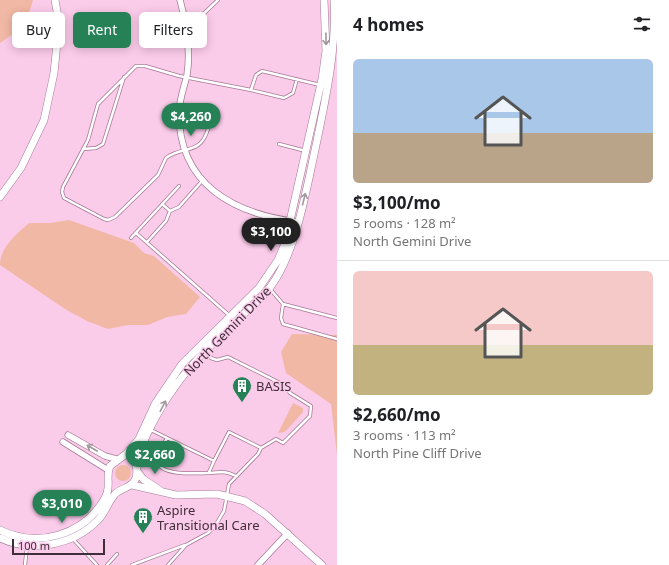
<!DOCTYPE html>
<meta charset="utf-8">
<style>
:root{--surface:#fff;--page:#f2f2f2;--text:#202124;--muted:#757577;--line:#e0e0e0;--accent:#268157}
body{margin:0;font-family:"Noto Sans",sans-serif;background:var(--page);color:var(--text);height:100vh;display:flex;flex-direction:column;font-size:15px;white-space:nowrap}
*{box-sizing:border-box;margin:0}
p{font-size:13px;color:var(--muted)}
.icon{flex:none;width:22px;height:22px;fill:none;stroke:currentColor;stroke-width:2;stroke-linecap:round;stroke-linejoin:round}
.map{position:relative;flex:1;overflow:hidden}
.sheet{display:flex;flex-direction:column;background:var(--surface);width:332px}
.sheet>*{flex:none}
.banner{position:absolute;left:12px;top:12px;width:265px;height:36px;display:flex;gap:8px}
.scale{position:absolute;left:12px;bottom:10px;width:93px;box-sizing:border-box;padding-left:4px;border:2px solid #402d3a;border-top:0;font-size:11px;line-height:14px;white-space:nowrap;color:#402d3a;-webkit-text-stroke:3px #fbcbea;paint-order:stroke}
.price{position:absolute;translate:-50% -34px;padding:0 9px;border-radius:14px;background:var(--accent);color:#fff;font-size:13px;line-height:26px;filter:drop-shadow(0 1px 2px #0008)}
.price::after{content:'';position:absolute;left:50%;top:24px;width:12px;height:9px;margin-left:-6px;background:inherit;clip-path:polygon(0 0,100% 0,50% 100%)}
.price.selected{background:#222;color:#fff}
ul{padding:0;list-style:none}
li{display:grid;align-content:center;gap:8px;height:212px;padding:0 16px}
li+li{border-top:1px solid var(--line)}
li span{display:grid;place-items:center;height:124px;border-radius:6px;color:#555}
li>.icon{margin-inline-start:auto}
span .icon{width:72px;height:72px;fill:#fffc;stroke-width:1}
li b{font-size:17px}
h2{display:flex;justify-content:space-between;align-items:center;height:48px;padding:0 16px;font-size:17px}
.tag{padding:0 14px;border-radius:6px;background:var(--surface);box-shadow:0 2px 10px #0003;font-size:14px;line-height:36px}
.tag.selected{background:var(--accent);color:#fff}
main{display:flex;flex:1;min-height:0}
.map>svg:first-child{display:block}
</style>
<main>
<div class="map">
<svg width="337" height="565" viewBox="0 0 337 565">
<rect width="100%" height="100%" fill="#fbcbea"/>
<path fill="#f1b8a5" d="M 0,0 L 33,0 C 27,22 19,31 0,43 Z
M 69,220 L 134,243 L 144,253 L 154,256 L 200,297 L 186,314 L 167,317 L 148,325 L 128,325 L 108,329 L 87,321 L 65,309 L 0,265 C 0,247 17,234 29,223 L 50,223 Z
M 292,334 L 337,335 L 337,455 L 331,404 L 286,373 L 281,352 Z
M 293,403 L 303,408 L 303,412 L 285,432 L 278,433 Z
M115 473a8 8 0 1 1 16 0a8 8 0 1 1-16 0Z"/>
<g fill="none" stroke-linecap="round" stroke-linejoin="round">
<g stroke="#a57a97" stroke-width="4">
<path id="service" d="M 187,23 L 198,19 L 218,0
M 251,90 L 284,98 L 293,93 L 297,79
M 208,129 C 200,156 183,145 166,158 L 158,175 L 115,217 L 108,220 L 104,219 L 64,198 L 62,192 L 63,187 L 88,140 L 98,104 L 136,66 L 145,66 L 179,76 L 251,90 L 256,75 L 262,71 L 320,85
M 279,144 L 306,151
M 83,149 L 96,148 L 103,144 L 124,77
M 162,204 L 170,211
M 136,233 L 230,316
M 131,238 L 179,186
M 147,242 L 166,221 L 170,211 L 179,207 L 202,181
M 270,289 L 283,304 L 337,318
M 283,304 L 281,318 L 283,324 L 337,339
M 151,430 L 214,461 L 229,432 L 261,448
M 167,438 C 164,444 159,451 158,458 C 153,480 213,472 224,472 C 229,473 232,474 236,476
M 209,472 L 214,461
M 73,539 L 97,565
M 25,565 L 27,546
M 107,565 L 117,554
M 132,565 L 185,545
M 168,565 L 186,545 L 208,533 L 215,526 L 224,511 L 229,484 L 258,454 L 261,448 L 276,439 L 283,443 L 310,416 L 311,406 L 290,393 L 284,385 L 228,357 L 217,360 L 211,358 L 205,352"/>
</g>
<g stroke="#a57a97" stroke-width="7">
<path id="minor" d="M 180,0 C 187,25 191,49 187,75 C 184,88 179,100 179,113 C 179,185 234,214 298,222
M 68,435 L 105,456 L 116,459
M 63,442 L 108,470
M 258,565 L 288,533"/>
</g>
<g stroke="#a57a97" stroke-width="8">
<path id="tertiary" d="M 137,471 L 143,479 L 161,491
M 132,485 L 176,495 L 217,494 L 245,501 L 265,514 L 322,565
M 0,530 C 37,548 84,536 105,498 C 112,486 105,477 110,466 L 126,454 L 139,439 L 155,404 L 182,364 L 259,288 L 278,260 L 284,246 L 290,221 L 322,79 L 326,51 L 324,0
M 0,538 C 32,553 74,545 98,520 C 105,513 108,502 115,494 C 121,488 131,488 135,480 C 139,474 135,467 137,460 C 142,440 160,408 172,391 C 190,364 213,343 236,321 C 248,310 262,299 271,286 C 296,252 306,191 315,150 C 325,102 337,49 334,0"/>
</g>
<g stroke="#a57a97" stroke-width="8">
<path id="secondary" d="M 0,197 L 21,168 L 44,120 L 54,73 L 59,23 L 55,0"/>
</g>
<use href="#service" stroke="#fff" stroke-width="2.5"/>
<use href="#minor" stroke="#fff" stroke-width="5.5"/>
<use href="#tertiary" stroke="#fff" stroke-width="7"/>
<use href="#secondary" stroke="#fff" stroke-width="7"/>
</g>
<defs><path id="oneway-shaft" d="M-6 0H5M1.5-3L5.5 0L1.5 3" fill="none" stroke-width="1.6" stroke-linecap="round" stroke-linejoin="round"/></defs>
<g stroke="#a0969c">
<use href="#oneway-shaft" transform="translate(326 39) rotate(89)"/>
<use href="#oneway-shaft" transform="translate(304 199) rotate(-76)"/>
<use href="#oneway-shaft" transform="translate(163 406) rotate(-62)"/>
<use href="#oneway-shaft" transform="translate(92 448) rotate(-150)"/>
</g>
<defs>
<g id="building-pin" transform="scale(1)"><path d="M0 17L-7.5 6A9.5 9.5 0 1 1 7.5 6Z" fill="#268157" stroke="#fbcbea"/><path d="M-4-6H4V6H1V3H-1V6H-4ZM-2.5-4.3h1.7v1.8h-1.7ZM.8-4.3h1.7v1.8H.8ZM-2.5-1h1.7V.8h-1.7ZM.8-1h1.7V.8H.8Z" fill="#fff"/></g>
</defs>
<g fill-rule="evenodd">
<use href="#building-pin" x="242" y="386"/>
<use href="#building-pin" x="143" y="517"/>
</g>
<g text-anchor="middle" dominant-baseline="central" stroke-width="3" stroke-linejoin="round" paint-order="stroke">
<g font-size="13" fill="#402d3a" stroke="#fbcbea">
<text transform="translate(227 331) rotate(-46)">North Gemini Drive</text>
</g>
<g font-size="13" fill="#402d3a" stroke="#fbcbea" text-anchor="start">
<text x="256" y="386">BASIS</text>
<text x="157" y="510">Aspire<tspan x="157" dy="15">Transitional Care</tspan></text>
</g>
</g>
</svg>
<div class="scale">100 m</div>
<b class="price" style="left:191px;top:137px">$4,260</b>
<b class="price selected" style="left:271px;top:252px">$3,100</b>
<b class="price" style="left:155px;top:475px">$2,660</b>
<b class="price" style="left:62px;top:524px">$3,010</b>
<div class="banner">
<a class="tag">Buy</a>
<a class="tag selected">Rent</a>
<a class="tag">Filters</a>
</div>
</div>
<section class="sheet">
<h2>4 homes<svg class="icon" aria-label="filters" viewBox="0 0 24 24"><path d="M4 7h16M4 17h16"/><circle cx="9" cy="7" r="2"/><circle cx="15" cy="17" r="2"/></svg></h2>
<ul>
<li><span style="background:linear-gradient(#a9c7e8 60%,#b9a48a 0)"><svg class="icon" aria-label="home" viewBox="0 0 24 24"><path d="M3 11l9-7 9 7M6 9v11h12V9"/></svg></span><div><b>$3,100/mo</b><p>5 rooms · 128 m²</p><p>North Gemini Drive</p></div></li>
<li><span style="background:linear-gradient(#f6c9c9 60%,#c2b280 0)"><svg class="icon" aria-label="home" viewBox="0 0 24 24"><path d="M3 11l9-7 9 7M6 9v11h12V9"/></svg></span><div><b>$2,660/mo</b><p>3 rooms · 113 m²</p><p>North Pine Cliff Drive</p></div></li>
</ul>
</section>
</main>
